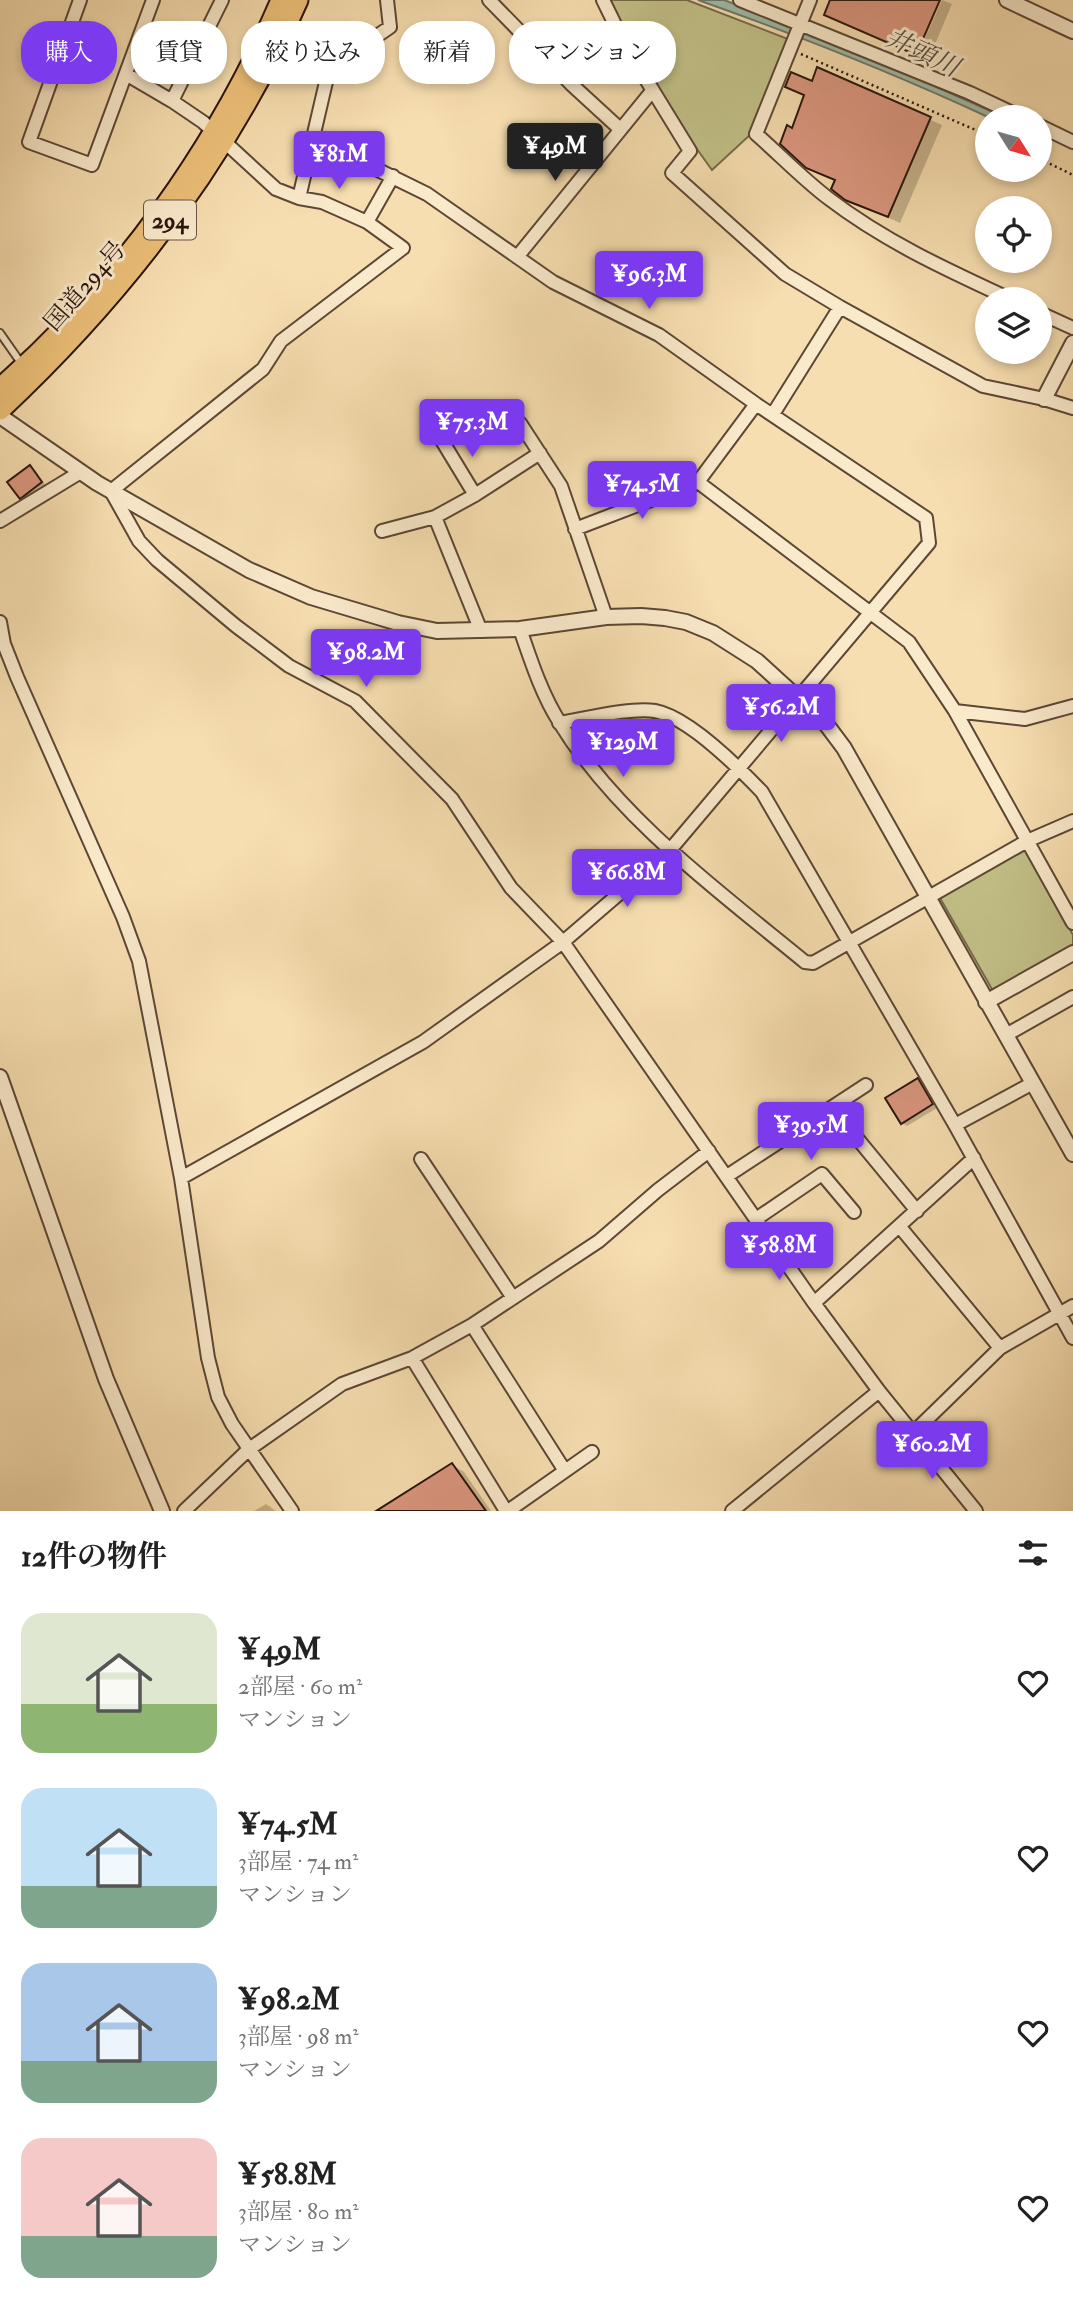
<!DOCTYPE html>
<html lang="ja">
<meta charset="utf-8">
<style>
:root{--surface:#fff;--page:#f2f2f2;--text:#222;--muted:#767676;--accent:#7c3aed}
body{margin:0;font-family:"IM FELL Double Pica","Noto Serif JP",serif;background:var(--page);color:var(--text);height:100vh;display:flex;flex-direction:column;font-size:26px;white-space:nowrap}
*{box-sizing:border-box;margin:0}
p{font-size:23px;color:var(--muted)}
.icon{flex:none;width:38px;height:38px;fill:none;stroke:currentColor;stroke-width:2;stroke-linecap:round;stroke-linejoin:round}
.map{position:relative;height:1511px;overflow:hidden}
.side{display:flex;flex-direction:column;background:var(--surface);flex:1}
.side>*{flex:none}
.top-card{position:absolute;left:21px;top:21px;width:700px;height:63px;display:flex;gap:14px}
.needle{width:46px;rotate:127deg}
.fabs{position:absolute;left:975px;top:105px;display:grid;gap:14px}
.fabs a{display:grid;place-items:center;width:77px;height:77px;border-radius:50%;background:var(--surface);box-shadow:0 4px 10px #0003;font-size:35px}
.price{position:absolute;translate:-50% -60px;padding:0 16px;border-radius:7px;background:var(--accent);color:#fff;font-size:23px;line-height:46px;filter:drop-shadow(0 2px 4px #0008)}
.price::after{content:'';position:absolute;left:50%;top:42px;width:21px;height:16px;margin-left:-10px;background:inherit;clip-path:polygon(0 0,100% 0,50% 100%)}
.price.active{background:#222;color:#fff}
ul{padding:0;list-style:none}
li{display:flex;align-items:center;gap:21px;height:175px;padding:0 21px}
li span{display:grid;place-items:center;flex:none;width:196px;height:140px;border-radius:21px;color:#555}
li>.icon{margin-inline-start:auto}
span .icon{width:84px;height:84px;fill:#fffc;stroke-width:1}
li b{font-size:30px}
h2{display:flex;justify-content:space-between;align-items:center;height:84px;padding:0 21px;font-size:30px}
.pill{padding:0 24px;border-radius:28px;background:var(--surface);box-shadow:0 4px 10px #0003;font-size:24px;line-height:63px}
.pill.active{background:var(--accent);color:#fff}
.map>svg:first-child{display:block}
</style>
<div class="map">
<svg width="1073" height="1511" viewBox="0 0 1073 1511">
<rect width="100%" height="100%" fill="#f7deb0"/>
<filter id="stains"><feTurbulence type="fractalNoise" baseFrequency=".00286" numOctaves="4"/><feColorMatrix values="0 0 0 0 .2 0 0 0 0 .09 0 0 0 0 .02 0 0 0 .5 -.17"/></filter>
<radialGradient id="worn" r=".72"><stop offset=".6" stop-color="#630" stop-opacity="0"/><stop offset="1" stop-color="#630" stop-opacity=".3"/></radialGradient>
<path fill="#c2c087" stroke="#766a4a" stroke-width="2" d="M 600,0 L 687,0 L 788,39 L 751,134 L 712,170 L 623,46 Z
M 1025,850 L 1073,935 L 1073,945 L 993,991 L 940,898 Z"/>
<path fill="#9ebca8" stroke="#6f796a" stroke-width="2" d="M 698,0 L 724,0 L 847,47 L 1004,117 L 988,117 C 893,73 797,35 698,0 Z"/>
<path fill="#0003" d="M 832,0 L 938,0 L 914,55 L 826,14 Z
M 942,0 L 952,4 L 928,61 L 917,56 Z
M 818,70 L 942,125 L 900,223 L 846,198 L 837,181 L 793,130 Z
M 30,467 L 35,470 L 46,486 L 26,501 L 21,497 Z
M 918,1080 L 923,1083 L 937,1108 L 907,1126 L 902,1123 Z
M 452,1465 L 464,1472 L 491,1511 L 381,1511 Z
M 266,1504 L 276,1511 L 254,1511 Z"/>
<path fill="#da967e" stroke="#29150c" stroke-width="2" d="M 830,0 L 940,0 L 916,55 L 824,15 Z
M 817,67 L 931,117 L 888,217 L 845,200 L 831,189 L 835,180 L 806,168 L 780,144 L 787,125 L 792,128 L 804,95 L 785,87 L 791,72 L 812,81 Z
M 30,465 L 42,482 L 20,499 L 7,482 Z
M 918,1078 L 933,1104 L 901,1124 L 885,1098 Z
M 452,1463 L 486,1511 L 376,1511 Z"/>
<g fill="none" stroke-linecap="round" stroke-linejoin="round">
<g stroke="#5c4735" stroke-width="10">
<path id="service" d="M 0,333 L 21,363"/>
</g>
<g stroke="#5c4735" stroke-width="16">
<path id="minor" d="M 80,0 L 29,142 L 92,165 L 153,0
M 489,0 L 571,84 L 620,129
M 603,0 L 625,45 L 690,151 L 672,173 L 785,274 L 840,307 L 983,386 L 1044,399 L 1073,408
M 740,0 L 970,93 L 1021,117
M 810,0 L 756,134 C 780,155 803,179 828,198 C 884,241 947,270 1010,299
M 126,74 L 172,101 L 222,0
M 172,101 L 203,122 L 276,189 L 299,198 L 322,202 L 367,222 L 403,248 L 281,341 L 263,369 L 111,491 L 139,541 L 157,560 L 236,626 L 289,666 L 355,701 L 452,799 L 511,888 L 563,942 L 814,1303 L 879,1391 L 976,1511
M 1040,126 L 1073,142
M 299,198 L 329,69 L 390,27 L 387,0
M 367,222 L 393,176
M 517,257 L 652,91
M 1040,313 L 1073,328
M 773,414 L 840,307
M 520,423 L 561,486 L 606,617
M 441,439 L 475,495
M 698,482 L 909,642 L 955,711 L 1073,923
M 0,521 L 79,473
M 575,529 L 698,482 L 756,404
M 382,531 L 435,517
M 0,622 L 4,644 L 17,677 L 123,917 L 139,961 L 181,1178 L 208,1358 L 218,1397 L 232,1424 L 292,1511
M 520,629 C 531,661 542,695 560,723 C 618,818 720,892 805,962 L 813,963 L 1027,841 L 1073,821
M 481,631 L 435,517 L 475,495 L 540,453
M 955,711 L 1025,719 L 1073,706
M 559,723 C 585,719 630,707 655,711 C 688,717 739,768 762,792 L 955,1125 L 1073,1338
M 1006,1035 L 1073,997
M 955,1125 L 1033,1083
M 847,1126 L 917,1211
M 421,1159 L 513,1298
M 727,1176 L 866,1085
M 181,1178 L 423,1042 L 563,942 L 670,850 L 929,543 L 926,518 L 756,404 L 659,335 L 553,282 L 427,194 L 313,138
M 756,1219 L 822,1174 L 854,1212
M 900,1227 L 1000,1348
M 814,1303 L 974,1158
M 472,1325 L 565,1471
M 412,1358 L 506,1511
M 914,1432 L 1000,1348 L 1073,1306
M 184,1511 L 248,1450 L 342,1384 L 412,1358 L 472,1325 L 599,1241 L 658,1190 L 709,1151
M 508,1511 L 592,1452
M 732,1511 L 879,1391"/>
</g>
<g stroke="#5c4735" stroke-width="18">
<path id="tertiary" d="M 1007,0 L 1073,31
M 1044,399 L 1073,343
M 0,416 L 97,483 L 249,570 L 311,597 L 398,623 L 437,631 L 520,629 L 606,617 L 641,616 L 665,618 L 686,622 L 713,633 L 757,661 L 826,724 L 844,748 L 1073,1154
M 986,1002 L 1073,953
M 0,1077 L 106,1379 L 162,1511"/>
</g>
<g stroke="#29150c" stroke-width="23">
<path id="trunk" d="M 0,388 C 121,283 218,147 281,0
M 0,410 C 125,293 229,157 298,0"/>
</g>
<path stroke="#29150c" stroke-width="2.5" stroke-dasharray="2 3.5" stroke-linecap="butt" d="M 801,54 L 987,135
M 1040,159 L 1073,175"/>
<use href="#service" stroke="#faeacc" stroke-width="6"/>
<use href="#minor" stroke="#faeacc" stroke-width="12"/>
<use href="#tertiary" stroke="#faeacc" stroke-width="14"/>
<use href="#trunk" stroke="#ecbf78" stroke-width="19"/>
</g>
<g text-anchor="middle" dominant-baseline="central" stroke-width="6" stroke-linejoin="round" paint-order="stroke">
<rect fill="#faeacc" stroke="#685546" stroke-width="2" x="144" y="200.5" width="52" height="39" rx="5"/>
<g font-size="23" font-weight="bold" fill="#29150c">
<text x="170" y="220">294</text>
</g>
<g font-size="24" fill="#29150c" stroke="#faeacc">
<text transform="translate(85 286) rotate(-49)">国道294号</text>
</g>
<g font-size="26" font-style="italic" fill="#524f43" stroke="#faeacc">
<text transform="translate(922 53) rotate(25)">井頭川</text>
</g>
</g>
<rect width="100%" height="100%" filter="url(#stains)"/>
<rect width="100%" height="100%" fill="url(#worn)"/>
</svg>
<div class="fabs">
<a><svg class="needle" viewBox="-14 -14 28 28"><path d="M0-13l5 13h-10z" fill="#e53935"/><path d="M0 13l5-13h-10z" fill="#767676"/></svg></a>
<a><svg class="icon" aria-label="locate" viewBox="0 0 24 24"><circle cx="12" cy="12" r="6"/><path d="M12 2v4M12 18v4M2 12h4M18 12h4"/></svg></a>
<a><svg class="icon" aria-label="layers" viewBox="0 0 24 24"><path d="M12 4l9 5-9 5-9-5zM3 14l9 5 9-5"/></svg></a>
</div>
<b class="price active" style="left:555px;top:183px">¥49M</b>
<b class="price" style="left:339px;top:191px">¥81M</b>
<b class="price" style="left:649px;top:311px">¥96.3M</b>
<b class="price" style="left:472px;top:459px">¥75.3M</b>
<b class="price" style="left:642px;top:521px">¥74.5M</b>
<b class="price" style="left:366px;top:689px">¥98.2M</b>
<b class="price" style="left:781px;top:744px">¥56.2M</b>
<b class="price" style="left:623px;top:779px">¥129M</b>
<b class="price" style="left:627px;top:909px">¥66.8M</b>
<b class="price" style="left:811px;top:1162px">¥39.5M</b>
<b class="price" style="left:779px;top:1282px">¥58.8M</b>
<b class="price" style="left:932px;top:1481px">¥60.2M</b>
<div class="top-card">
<a class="pill active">購入</a>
<a class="pill">賃貸</a>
<a class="pill">絞り込み</a>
<a class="pill">新着</a>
<a class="pill">マンション</a>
</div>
</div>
<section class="side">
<h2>12件の物件<svg class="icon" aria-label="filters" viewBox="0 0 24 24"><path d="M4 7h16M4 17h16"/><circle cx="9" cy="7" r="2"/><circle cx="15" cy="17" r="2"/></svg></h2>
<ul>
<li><span style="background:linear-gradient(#dfe7d0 65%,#8fb573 0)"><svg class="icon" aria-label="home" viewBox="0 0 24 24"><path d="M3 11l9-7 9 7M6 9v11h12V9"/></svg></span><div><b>¥49M</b><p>2部屋 · 60 m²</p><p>マンション</p></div><svg class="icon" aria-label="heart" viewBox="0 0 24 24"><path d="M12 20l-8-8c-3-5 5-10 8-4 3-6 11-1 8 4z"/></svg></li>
<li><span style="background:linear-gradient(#bfe0f5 70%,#7fa58c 0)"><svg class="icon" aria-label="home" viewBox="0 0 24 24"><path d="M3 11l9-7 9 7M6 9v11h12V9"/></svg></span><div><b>¥74.5M</b><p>3部屋 · 74 m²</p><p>マンション</p></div><svg class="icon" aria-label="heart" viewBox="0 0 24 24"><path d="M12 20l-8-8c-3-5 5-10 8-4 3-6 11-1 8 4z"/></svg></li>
<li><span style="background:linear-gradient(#a9c7e8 70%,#7fa58c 0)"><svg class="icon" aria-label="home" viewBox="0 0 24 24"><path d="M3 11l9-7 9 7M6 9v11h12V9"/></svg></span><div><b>¥98.2M</b><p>3部屋 · 98 m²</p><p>マンション</p></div><svg class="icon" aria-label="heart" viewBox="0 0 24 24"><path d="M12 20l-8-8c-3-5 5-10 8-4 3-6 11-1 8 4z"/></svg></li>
<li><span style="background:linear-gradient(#f6c9c9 70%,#7fa58c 0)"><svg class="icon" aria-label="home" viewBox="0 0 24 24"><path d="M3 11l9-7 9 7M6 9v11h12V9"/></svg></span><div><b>¥58.8M</b><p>3部屋 · 80 m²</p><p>マンション</p></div><svg class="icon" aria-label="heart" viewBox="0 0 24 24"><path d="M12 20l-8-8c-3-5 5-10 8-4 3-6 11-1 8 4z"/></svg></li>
</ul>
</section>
